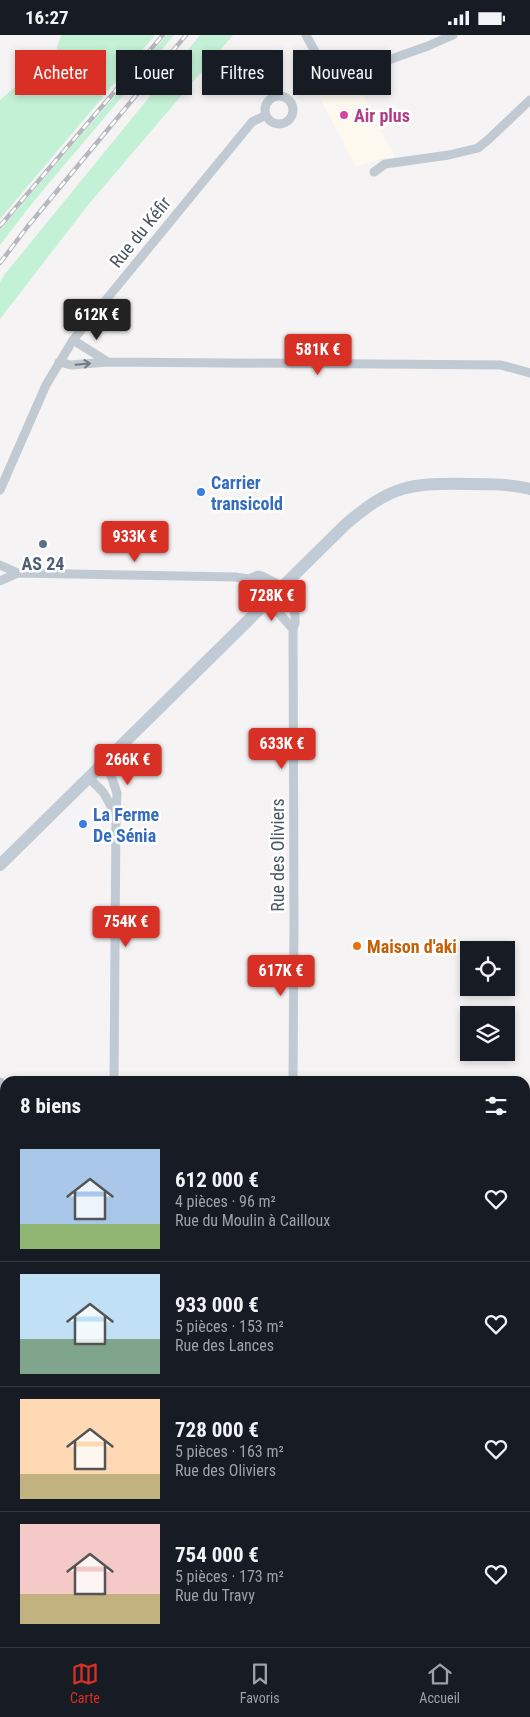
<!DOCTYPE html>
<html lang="fr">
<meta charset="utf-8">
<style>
:root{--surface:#171b24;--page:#20242c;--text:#f1f3f6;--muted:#9ea1a6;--line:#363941;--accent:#d93025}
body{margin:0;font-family:"Roboto Condensed",sans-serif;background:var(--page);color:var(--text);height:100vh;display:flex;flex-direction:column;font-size:19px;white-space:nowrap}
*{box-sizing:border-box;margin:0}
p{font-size:16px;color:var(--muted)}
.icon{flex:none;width:28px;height:28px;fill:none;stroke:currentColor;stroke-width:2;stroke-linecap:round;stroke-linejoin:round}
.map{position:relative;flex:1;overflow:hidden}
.details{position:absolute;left:0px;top:1041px;width:530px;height:571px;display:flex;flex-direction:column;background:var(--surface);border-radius:15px 15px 0 0;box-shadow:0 2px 8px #0003}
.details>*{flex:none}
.guide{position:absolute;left:15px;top:15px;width:500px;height:45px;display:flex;gap:10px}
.buttons{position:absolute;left:460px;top:906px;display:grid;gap:10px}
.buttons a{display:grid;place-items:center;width:55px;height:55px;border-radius:0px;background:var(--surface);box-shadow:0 2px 8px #0003;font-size:25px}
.price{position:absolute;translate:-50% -42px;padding:0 11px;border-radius:5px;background:var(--accent);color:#fff;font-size:16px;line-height:32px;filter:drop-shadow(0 1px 2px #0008)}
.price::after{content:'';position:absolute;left:50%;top:30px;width:15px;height:11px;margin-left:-8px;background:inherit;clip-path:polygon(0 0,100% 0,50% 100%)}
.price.selected{background:#222;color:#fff}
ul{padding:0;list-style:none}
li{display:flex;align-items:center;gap:15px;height:125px;padding:0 20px}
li+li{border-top:1px solid var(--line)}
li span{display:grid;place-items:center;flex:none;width:140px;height:100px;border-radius:0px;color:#555}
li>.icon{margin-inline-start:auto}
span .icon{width:60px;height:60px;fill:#fffc;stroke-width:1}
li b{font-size:21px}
h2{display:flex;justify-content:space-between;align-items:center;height:60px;padding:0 20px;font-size:21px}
.tag{padding:0 18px;border-radius:0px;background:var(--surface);box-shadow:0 2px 8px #0003;font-size:18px;line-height:45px}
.tag.selected{background:var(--accent);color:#fff}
.status{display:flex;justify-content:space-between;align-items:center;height:35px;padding:0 25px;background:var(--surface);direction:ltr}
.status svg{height:14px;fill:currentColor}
.menu{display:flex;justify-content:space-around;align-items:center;height:70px;border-top:1px solid var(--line);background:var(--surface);font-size:14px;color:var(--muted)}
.menu a{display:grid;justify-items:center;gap:2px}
.menu .selected{color:var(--accent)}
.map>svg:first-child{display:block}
</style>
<div class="status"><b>16:27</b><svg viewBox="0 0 49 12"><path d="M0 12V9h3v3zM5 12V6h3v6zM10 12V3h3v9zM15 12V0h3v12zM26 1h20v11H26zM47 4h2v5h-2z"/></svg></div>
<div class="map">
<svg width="530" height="1612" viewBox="0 0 530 1612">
<rect width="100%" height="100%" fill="#f5f3f3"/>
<path fill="#fdf9ef" d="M 352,38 L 395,122 L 376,125 L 356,132 L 311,47 L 329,41 Z"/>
<path fill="#c3f1d5" d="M 61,0 L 155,0 L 0,184 L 0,65 L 39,32 L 40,21 L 56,16 Z
M 167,0 L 174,0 L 34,166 L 0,210 L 0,195 Z
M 200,0 L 233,0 L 88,170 L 0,284 L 0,247 L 5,239 Z
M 0,1163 L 5,1170 L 5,1202 L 0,1196 Z"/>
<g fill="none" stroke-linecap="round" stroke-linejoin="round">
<path stroke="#c1cad2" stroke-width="9" d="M 306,0 L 326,37 L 330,39 L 360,35 L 428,11 L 453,0
M265 75a14 14 0 1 1 28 0a14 14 0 1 1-28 0Z
M 374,137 L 385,129 L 449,120 L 478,113 L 489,104 L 530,65
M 73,305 L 108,327
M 59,327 L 71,330 L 108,327 L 501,330 L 530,338
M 0,455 L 46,350 L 73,305 L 252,87 L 266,80
M 0,530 L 18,538
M 249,544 L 293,594
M 0,546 L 18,538 L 235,542 L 249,544 L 258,540 L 262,541 L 283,552 L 295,579 L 295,588 L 293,594 L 294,889 L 293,1046
M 106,726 L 117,758 L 116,780 L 114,1046
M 89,743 L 103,757 L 115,778
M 0,1047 L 5,1053"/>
<path stroke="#c1cbd6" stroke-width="12" d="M 0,830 L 345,490 C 391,450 410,448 469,449 C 490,449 510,449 530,454
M 0,1476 L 5,1481
M 128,1608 L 133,1612"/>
<path stroke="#8ba5c1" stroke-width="15" d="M 0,1534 L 5,1539
M 0,1551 L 5,1555
M 0,1572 L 5,1576
M 43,1608 L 48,1612
M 74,1608 L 79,1612"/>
<g stroke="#b5b8bd" stroke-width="4.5">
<path id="rail" d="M 0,191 L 163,0
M 0,228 L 28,191 L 186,0
M 0,1115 L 5,1122
M 0,1153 L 5,1160
M 525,1558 L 530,1562
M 525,1581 L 530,1585"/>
</g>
<use href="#rail" stroke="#fff" stroke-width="2.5" stroke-dasharray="8" stroke-linecap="butt"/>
</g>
<defs><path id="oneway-shaft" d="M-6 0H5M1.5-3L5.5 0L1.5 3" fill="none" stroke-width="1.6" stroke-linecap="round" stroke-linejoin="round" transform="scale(1.25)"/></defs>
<use stroke="#6e7983" href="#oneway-shaft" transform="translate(83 329) rotate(-5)"/>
<circle fill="#d1479c" stroke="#fff" stroke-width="2" cx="344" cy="80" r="5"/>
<g fill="#3f7fe0" stroke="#fff" stroke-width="2">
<circle cx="201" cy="457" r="5"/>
<circle cx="83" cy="789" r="5"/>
</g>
<circle fill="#5c6f8a" stroke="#fff" stroke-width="2" cx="43" cy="509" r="5"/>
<circle fill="#e8710a" stroke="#fff" stroke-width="2" cx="357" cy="911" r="5"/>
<g text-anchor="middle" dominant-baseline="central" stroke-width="5" stroke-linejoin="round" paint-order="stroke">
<g font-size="18" font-weight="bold" fill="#b23c85" stroke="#fff" text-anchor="start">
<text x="354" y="80">Air plus</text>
</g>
<g font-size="18" fill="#4a5661" stroke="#fff">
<text transform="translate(140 197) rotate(-51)">Rue du Kéfir</text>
<text transform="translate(277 820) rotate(-90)">Rue des Oliviers</text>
</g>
<g font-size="18" font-weight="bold" fill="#366cbe" stroke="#fff" text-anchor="start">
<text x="211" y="447">Carrier<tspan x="211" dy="21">transicold</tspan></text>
<text x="93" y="779">La Ferme<tspan x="93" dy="21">De Sénia</tspan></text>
</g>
<g font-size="18" font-weight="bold" fill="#4e5e75" stroke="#fff">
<text x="43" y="528">AS 24</text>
</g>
<g font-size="18" font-weight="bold" fill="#c56008" stroke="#fff" text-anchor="start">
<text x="367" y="911">Maison d'aki</text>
</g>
</g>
</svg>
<div class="buttons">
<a><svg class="icon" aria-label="locate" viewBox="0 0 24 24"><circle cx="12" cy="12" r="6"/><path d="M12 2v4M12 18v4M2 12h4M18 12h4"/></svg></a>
<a><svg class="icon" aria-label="layers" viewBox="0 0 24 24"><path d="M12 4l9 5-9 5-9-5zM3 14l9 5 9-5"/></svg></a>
</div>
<b class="price selected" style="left:97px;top:306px">612K €</b>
<b class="price" style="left:318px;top:341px">581K €</b>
<b class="price" style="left:135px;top:528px">933K €</b>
<b class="price" style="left:272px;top:587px">728K €</b>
<b class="price" style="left:282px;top:735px">633K €</b>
<b class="price" style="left:128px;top:751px">266K €</b>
<b class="price" style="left:126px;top:913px">754K €</b>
<b class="price" style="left:281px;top:962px">617K €</b>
<div class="guide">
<a class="tag selected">Acheter</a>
<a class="tag">Louer</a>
<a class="tag">Filtres</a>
<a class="tag">Nouveau</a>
</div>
<section class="details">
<h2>8 biens<svg class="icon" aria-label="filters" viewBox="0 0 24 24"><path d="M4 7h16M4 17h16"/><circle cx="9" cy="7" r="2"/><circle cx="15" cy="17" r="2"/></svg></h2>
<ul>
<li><span style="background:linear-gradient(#a9c7e8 75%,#8fb573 0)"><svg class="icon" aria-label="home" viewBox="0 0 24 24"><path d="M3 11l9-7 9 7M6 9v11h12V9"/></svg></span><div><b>612 000 €</b><p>4 pièces · 96 m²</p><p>Rue du Moulin à Cailloux</p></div><svg class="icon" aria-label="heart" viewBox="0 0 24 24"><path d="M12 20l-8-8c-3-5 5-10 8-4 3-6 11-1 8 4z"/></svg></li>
<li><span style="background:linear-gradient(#bfe0f5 65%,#7fa58c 0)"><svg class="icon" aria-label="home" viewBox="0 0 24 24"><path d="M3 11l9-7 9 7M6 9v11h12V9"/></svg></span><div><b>933 000 €</b><p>5 pièces · 153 m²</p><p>Rue des Lances</p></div><svg class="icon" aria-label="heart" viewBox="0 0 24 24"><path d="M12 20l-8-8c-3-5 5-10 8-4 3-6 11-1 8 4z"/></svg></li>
<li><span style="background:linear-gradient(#ffd9b3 75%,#c2b280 0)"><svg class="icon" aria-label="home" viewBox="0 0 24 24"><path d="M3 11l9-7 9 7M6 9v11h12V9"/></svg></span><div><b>728 000 €</b><p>5 pièces · 163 m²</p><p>Rue des Oliviers</p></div><svg class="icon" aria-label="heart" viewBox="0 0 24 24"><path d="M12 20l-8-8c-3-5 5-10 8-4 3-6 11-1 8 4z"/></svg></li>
<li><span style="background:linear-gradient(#f6c9c9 70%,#c2b280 0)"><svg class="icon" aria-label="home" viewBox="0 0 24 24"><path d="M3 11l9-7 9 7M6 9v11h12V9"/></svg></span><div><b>754 000 €</b><p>5 pièces · 173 m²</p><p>Rue du Travy</p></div><svg class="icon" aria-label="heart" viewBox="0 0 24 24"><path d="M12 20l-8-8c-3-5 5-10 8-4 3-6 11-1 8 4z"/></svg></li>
</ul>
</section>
</div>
<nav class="menu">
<a class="selected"><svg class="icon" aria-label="map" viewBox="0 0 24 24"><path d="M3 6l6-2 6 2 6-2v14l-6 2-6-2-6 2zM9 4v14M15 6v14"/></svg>Carte</a>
<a><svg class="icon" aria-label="saved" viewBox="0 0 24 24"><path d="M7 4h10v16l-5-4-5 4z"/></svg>Favoris</a>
<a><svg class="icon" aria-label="home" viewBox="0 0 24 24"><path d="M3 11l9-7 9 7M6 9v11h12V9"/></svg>Accueil</a>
</nav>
